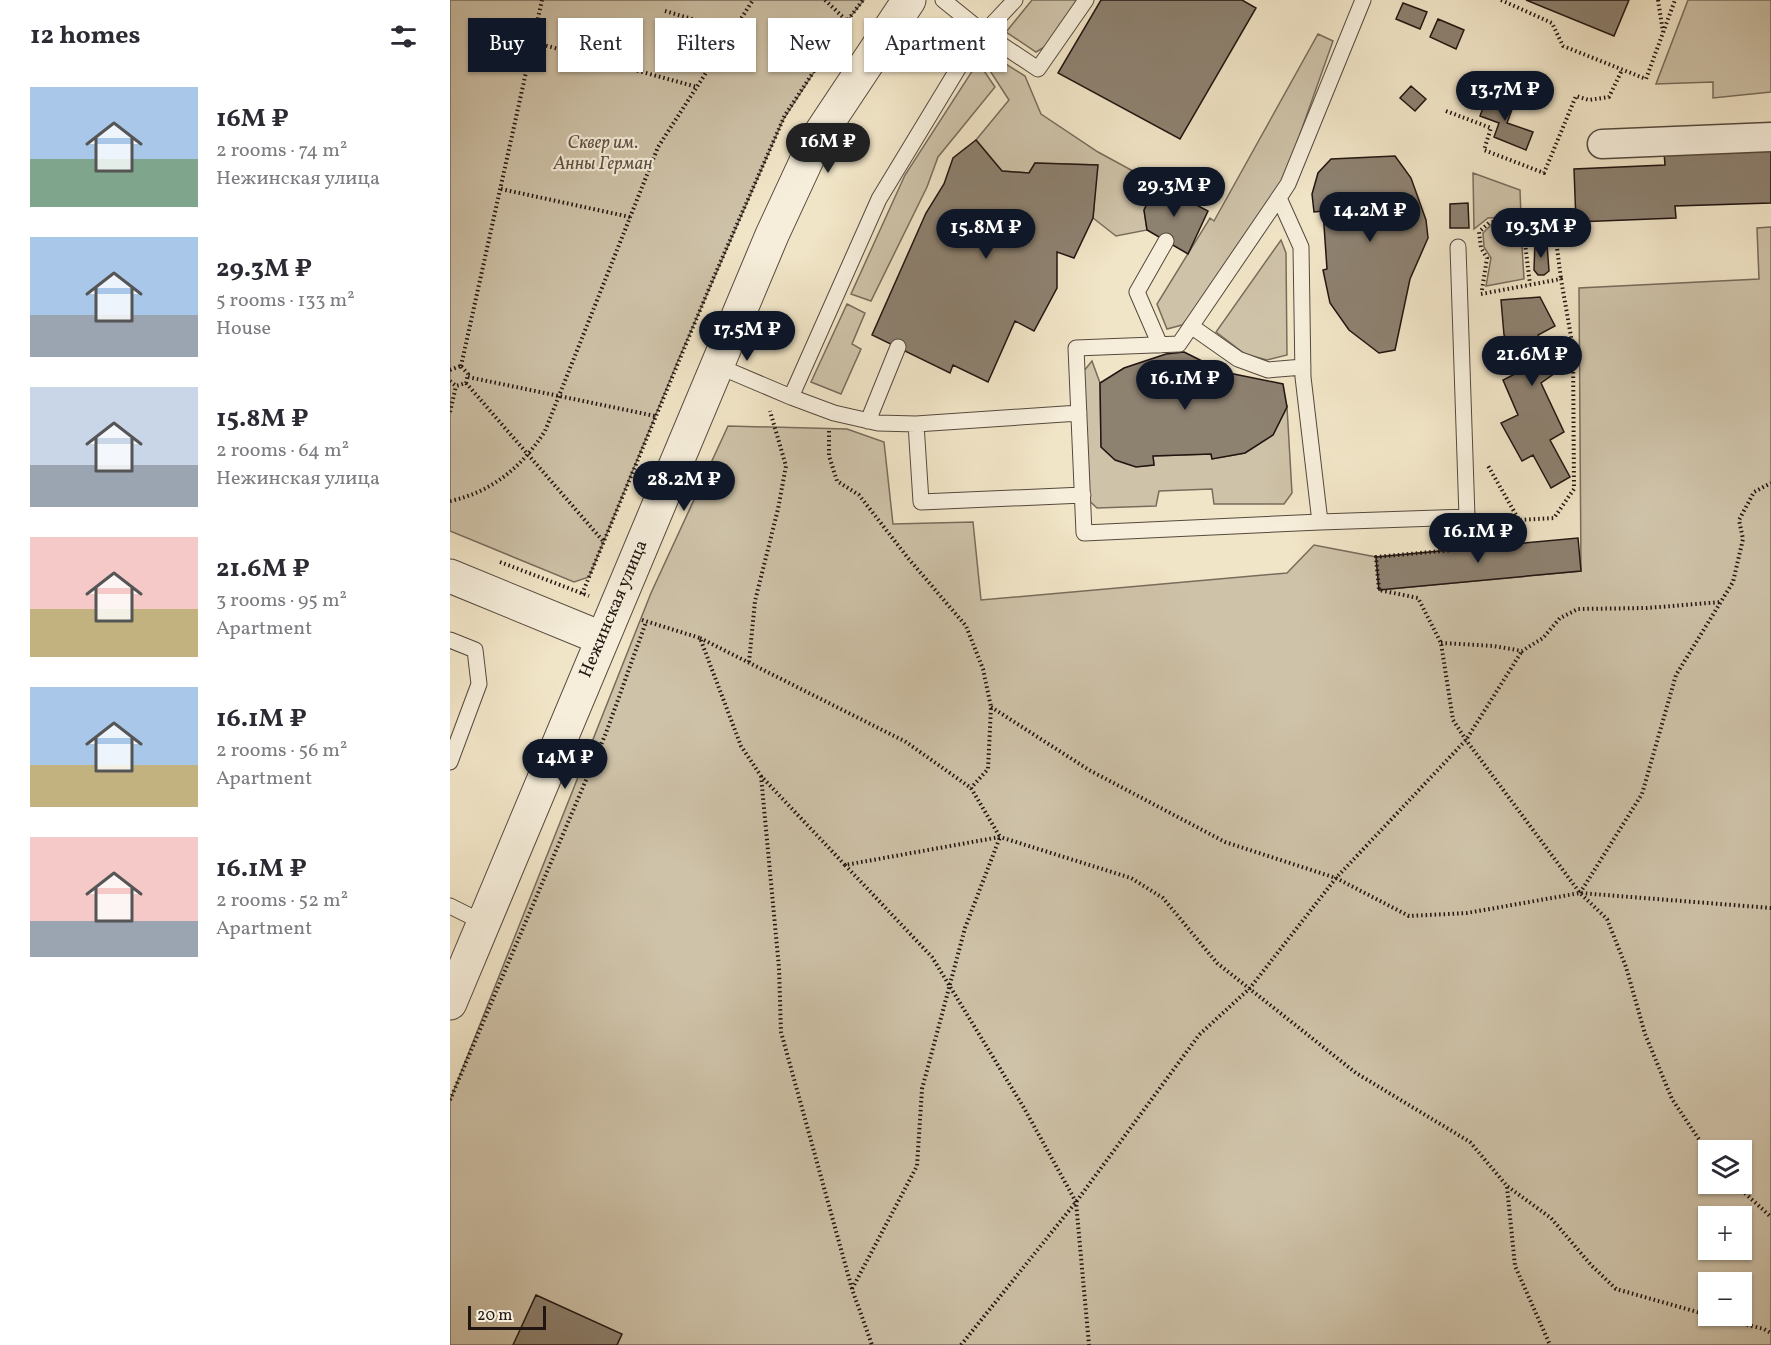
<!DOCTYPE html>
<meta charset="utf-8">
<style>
:root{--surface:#fff;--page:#f7f7f7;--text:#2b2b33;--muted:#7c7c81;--accent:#111827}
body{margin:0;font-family:Vollkorn,serif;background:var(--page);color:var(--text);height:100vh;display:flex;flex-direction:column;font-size:22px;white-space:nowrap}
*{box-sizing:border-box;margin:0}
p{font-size:20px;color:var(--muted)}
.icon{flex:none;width:33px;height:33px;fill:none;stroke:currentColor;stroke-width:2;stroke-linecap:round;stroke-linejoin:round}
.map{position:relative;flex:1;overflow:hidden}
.sheet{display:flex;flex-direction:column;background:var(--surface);width:450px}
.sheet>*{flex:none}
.banner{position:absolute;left:18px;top:18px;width:570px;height:54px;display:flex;gap:12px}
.buttons{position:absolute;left:1248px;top:1140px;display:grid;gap:12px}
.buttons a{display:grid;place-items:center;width:54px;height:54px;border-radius:0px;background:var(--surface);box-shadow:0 2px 4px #0004;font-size:30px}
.scale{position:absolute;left:18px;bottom:15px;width:78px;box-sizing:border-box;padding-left:6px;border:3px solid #211511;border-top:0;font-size:16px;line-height:21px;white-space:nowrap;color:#211511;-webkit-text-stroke:4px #f6eedb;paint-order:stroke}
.price{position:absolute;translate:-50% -51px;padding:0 14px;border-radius:21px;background:var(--accent);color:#fff;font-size:20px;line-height:39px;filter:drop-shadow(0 2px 3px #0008)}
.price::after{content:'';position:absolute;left:50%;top:36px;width:18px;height:14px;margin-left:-9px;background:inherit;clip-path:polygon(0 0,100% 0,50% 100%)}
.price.selected{background:#222;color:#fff}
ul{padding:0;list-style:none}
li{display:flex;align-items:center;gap:18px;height:150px;padding:0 30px}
li span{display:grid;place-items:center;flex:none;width:168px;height:120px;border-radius:0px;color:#555}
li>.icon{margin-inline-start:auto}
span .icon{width:72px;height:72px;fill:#fffc;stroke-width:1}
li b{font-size:26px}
h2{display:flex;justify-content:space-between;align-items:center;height:72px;padding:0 30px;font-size:26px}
.pill{padding:0 21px;border-radius:0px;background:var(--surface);box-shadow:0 2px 4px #0004;font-size:21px;line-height:54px}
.pill.selected{background:var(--accent);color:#fff}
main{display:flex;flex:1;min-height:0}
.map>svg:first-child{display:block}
</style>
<main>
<section class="sheet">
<h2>12 homes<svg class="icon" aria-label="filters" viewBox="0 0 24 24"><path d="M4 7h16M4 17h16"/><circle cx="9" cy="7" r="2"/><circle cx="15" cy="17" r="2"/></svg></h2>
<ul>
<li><span style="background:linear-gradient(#a9c7e8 60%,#7fa58c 0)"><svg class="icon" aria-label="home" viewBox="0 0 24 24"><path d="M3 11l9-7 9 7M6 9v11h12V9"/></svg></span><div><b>16M ₽</b><p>2 rooms · 74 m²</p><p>Нежинская улица</p></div></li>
<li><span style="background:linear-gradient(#a9c7e8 65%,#9aa5b1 0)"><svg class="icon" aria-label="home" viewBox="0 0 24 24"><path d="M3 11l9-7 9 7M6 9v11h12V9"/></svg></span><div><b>29.3M ₽</b><p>5 rooms · 133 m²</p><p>House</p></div></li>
<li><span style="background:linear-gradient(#c9d6e8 65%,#9aa5b1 0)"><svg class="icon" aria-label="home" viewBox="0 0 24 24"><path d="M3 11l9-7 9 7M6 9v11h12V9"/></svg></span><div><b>15.8M ₽</b><p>2 rooms · 64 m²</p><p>Нежинская улица</p></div></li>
<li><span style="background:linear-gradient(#f6c9c9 60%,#c2b280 0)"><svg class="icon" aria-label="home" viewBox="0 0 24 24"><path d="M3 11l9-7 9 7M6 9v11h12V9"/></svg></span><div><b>21.6M ₽</b><p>3 rooms · 95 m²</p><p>Apartment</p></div></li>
<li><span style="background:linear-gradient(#a9c7e8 65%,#c2b280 0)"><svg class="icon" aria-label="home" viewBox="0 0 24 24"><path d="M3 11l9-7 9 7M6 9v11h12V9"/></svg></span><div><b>16.1M ₽</b><p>2 rooms · 56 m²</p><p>Apartment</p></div></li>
<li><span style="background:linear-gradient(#f6c9c9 70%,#9aa5b1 0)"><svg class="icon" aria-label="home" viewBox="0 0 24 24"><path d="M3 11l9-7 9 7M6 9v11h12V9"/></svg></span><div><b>16.1M ₽</b><p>2 rooms · 52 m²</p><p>Apartment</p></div></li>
</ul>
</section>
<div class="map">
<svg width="1321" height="1345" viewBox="0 0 1321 1345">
<rect width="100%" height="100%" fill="#f1e5c7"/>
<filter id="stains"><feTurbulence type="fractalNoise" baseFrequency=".00333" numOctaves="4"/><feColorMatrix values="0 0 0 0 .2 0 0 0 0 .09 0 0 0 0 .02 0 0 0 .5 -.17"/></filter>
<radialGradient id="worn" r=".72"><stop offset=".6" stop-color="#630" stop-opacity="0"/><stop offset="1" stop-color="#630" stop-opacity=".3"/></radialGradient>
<path fill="#cec2a8" stroke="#786c5c" stroke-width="1.5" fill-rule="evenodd" d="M 0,0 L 414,0 L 397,21 L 333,120 L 227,363 L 139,577 L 124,582 L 0,531 Z
M 582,0 L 628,0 L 598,45 L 586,52 L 556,32 Z
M 1238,0 L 1321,0 L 1321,92 L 1263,98 L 1263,82 L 1206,84 Z
M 868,34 L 883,41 L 833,182 L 746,313 L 732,325 L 717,329 L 707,304 L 760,218 L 764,221 Z
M 535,51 L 575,76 L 591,114 L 648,152 L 707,184 L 694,210 L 697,230 L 666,236 L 643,218 L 647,165 L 585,163 L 579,173 L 552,171 L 526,140 L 559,100 L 531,57 Z
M 528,62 L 545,87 L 488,157 L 477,187 L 421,301 L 401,294 L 455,175 Z
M 1023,173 L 1070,190 L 1071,217 L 1038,218 L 1024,229 Z
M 1041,225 L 1059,225 L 1071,231 L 1074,279 L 1036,286 L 1041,258 L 1034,247 L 1033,233 Z
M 1321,227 L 1321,1345 L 0,1345 L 0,1100 L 201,593 L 278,426 L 397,429 L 434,442 L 443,524 L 523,522 L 531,600 L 837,573 L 864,545 L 926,557 L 929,590 L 1131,571 L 1129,288 L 1309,279 L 1307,228 ZM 1258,1150 L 1292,1150 L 1292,1184 L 1258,1184 ZM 1258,1216 L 1292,1216 L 1292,1250 L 1258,1250 ZM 1258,1282 L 1292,1282 L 1292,1316 L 1258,1316 Z
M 831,240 L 836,253 L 837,355 L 817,360 L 795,354 L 766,332 Z
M 397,304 L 415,313 L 402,344 L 411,349 L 391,394 L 361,382 Z
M 642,361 L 650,383 L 651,447 C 667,463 681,468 704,465 L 703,456 L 761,454 L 762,459 L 795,453 L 823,435 L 837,407 L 842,493 L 834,504 L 764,504 L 762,489 L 709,491 L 706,506 L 647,508 L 633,495 L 628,378 Z"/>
<path fill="#8d8170" stroke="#211511" stroke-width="1.5" d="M 651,0 L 792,0 L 806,8 L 730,139 L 608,73 Z
M 1076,0 L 1179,0 L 1164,36 Z
M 953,3 L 977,12 L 970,29 L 946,19 Z
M 988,19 L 1014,30 L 1006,49 L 980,37 Z
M 961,86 L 976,99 L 965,111 L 950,98 Z
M 1038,94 L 1064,104 L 1057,123 L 1083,132 L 1076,150 L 1044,137 L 1049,123 L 1030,116 Z
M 526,140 L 552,171 L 579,173 L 585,163 L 648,165 L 643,218 L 624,258 L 607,252 L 607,288 L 584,331 L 565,321 L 538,382 L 503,365 L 500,373 L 422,335 L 476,213 L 494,184 L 503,158 Z
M 1321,148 L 1321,203 L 1225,206 L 1226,218 L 1126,222 L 1124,169 L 1215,165 L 1214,152 Z
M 945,156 L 961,178 L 976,220 L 978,238 L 960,279 L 945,350 L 929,353 L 899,330 L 880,303 L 873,270 L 877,269 L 873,211 L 864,212 L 862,194 L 868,173 L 881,159 Z
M 707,184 L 758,211 L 738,254 L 697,230 L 694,210 Z
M 1018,203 L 1019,228 L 1000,228 L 1000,204 Z
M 1085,241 L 1097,244 L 1099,271 L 1094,275 L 1088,275 L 1084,270 Z
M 1090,297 L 1105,326 L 1088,335 L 1108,371 L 1091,383 L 1114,432 L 1100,440 L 1120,477 L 1101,488 L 1083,455 L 1072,461 L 1051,423 L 1068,415 L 1053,380 L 1067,373 L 1056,356 L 1064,350 L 1054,335 L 1051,300 Z
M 734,352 L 774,372 L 833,384 L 837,407 L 823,435 L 795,453 L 762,459 L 761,454 L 703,456 L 704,465 L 686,467 L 665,460 L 651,447 L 650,383 L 674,368 L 716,354 Z
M 1128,538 L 1131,571 L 929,590 L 926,557 Z
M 86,1295 L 172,1334 L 167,1345 L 63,1345 Z"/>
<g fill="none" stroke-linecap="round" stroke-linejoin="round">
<g stroke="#55493e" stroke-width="17">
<path id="service" d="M 493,0 L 534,33 L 588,69 L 636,0
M 565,0 L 534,33 L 512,62 L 429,199 L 341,397 L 384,413 L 428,423 L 466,424 L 629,413
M 838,184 L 729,344 L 626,348 L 634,533 L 870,522 L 853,377 L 851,247 L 829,198 L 838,184 L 913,0
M 741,326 L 788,359 L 818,370 L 853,367
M 710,345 L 687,292 L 716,241
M 268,366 L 341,397
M 418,421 L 448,347
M 466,424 L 471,502 L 633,495
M 870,522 L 1017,517 L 1008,247
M 0,640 L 25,650 L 29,684 L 0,762
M 0,906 L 32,922"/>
</g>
<g stroke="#55493e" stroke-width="31">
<path id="minor" d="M 1152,144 L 1321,137"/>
</g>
<g stroke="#55493e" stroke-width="35">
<path id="tertiary" d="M 0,576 L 151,638
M 0,1003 L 322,235 L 366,140 L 459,0"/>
</g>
<path stroke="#211511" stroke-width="4" stroke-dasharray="1.5 3" stroke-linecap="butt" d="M 375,0 L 397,21
M 1051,0 L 1102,23 L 1113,46 L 1196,79 L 1225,0
M 1208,0 L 1213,32
M 215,11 L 283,31
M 83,42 L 247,87
M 996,111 L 1041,128 L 1034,150 L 1094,173 L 1126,96 L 1139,100 L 1159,97 L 1172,70
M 51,189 L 180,217
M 1076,237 L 1097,235 L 1106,240 L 1111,279
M 1032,290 L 1037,258 L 1031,248 L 1029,232 L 1040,222 L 1064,222 L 1073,227 L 1080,284
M 1031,294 L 1111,279 L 1123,348 L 1124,489 L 1104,518 L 1069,520 L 1037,464
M 11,366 L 92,0
M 0,370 L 11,366
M 18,377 L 205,416
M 0,381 L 6,386 L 16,383 L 18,374 L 11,366
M 16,383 L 153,541
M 0,412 L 6,386
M 379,431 L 379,456 L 387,481 L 409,495 L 458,558 L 516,626 L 533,669 L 541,707 L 538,769 L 521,788
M 0,501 C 42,492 72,467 95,431 L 208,147 L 303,0
M 1036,526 L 1036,547 L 926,557 L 929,590 L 968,598 L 991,643 L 1003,720 L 1016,740 L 1130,893 L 1157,919 L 1176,967 L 1195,1034 L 1222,1099 L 1258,1153
M 50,562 L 139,596
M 132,594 L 263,279 L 335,115 L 397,21 L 413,0
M 192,620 L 250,638 L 291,746 L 311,776 L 395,865 L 550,837 L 681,878 L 713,898 L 767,963 L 906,1073 L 1020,1142 L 1057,1186 L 1101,1218 L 1141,1265 L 1166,1289 L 1258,1315
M 250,638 L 456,742 L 521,788 L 550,837 L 515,928 L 472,1089 L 467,1166 L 402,1289
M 991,643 L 1044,646 L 1072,651 L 1093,638 L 1110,618 L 1128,609 L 1197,608 L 1271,602
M 299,662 L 305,601 L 328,509 L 336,466 L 320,411
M 541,707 L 639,770 L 775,842 L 886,878 L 959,916 L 1017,913 L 1130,893 L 1321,908
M 311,776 L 329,968 L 331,1032 L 402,1289 L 422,1345
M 395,865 L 482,957 L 574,1108 L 626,1202 L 639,1345
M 1130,893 L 1192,794 L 1226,675 L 1283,582 L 1293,539 L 1289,520 L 1304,492 L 1321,483
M 0,1100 L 156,733 L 196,622
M 1285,1184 L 1321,1217
M 1057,1187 L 1065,1266 L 1100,1345
M 1262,1316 L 1314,1329 L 1321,1333
M 511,1345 L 626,1202 L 749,1035 L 800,988 L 886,878 L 1016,740 L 1072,651"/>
<use href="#service" stroke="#f6eedb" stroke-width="15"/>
<use href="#minor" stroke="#f6eedb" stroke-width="28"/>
<use href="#tertiary" stroke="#f6eedb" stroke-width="33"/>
</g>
<g text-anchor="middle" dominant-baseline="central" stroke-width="4.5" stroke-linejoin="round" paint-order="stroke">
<g font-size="18" font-style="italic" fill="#5e5246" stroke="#f6eedb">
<text x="153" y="143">Сквер им.<tspan x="153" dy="21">Анны Герман</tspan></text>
</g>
<g font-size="18" fill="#211511" stroke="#f6eedb">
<text transform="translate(164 609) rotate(-67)">Нежинская улица</text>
</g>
</g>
<rect width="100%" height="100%" filter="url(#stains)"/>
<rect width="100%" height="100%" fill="url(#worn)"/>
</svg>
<div class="buttons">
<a><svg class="icon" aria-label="layers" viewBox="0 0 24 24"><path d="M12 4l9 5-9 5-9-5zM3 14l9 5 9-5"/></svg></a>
<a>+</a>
<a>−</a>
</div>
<div class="scale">20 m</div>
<b class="price" style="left:1055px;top:122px">13.7M ₽</b>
<b class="price selected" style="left:378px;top:174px">16M ₽</b>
<b class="price" style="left:724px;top:218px">29.3M ₽</b>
<b class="price" style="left:920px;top:243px">14.2M ₽</b>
<b class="price" style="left:1091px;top:259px">19.3M ₽</b>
<b class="price" style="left:536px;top:260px">15.8M ₽</b>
<b class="price" style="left:297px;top:362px">17.5M ₽</b>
<b class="price" style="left:1082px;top:387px">21.6M ₽</b>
<b class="price" style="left:735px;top:411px">16.1M ₽</b>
<b class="price" style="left:234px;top:512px">28.2M ₽</b>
<b class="price" style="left:1028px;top:564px">16.1M ₽</b>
<b class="price" style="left:115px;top:790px">14M ₽</b>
<div class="banner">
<a class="pill selected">Buy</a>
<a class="pill">Rent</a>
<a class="pill">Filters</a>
<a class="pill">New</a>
<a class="pill">Apartment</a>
</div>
</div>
</main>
